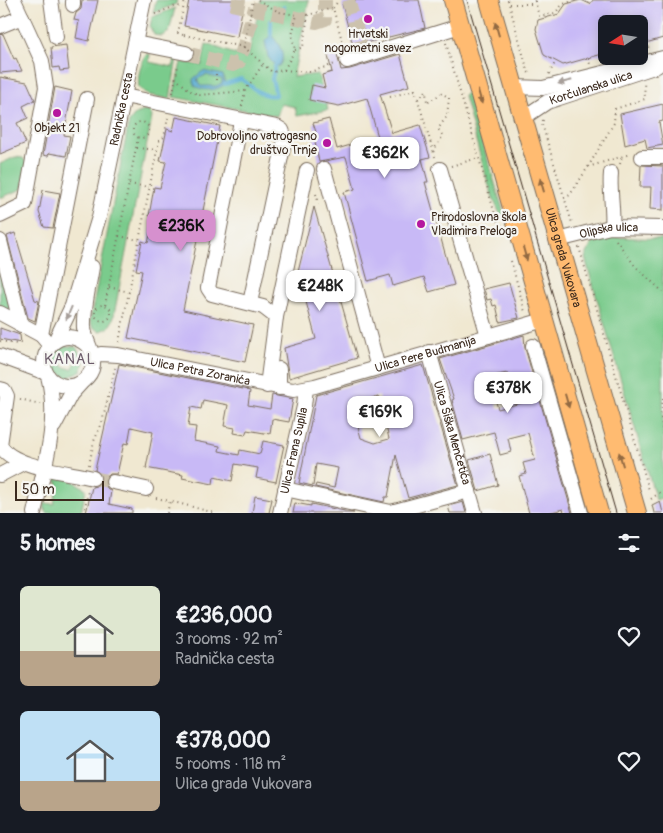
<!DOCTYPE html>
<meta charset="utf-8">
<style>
:root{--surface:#171b24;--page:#20242c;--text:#f1f3f6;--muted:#9ea1a6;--accent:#d690ce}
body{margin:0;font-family:Pangolin,sans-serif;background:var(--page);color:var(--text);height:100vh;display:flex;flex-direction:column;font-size:19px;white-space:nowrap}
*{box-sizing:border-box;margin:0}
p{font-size:16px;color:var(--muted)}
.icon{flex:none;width:28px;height:28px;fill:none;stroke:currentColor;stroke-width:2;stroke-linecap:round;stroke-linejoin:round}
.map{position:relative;height:513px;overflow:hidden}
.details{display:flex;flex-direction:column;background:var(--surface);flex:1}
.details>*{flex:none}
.needle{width:32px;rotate:258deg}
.buttons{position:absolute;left:598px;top:15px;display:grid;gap:10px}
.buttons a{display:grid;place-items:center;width:50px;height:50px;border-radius:8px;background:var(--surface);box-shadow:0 2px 12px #0003;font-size:25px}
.scale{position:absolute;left:15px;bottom:12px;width:89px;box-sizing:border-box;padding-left:5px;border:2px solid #3b2a1e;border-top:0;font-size:14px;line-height:18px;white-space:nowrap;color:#3b2a1e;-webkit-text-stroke:4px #f6f6f2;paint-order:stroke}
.price{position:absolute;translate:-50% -42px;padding:0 11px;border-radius:10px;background:#fff;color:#222;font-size:16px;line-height:32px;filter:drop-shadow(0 1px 2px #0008)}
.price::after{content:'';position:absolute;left:50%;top:30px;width:15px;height:11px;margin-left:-8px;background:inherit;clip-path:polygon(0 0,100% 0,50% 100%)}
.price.selected{background:var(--accent);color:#111}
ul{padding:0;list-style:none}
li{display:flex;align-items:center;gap:15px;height:125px;padding:0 20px}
li span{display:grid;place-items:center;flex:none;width:140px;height:100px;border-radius:8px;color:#555}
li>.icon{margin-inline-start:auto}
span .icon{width:60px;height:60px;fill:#fffc;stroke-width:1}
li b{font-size:21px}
h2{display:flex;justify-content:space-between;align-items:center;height:60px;padding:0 20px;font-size:21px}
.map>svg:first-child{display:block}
</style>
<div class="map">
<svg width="663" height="513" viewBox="0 0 663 513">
<rect width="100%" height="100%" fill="#f6f6f2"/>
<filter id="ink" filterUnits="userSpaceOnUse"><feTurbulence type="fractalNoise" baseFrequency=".02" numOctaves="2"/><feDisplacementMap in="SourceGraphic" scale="10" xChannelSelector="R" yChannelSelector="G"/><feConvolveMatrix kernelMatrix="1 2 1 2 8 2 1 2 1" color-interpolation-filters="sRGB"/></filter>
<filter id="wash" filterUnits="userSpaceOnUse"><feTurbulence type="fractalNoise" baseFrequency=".0096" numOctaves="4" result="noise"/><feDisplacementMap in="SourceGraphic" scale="20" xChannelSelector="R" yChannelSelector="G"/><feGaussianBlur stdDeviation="1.12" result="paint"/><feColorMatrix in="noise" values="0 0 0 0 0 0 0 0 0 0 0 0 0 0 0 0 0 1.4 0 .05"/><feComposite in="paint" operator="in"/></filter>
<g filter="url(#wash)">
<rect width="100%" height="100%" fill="#f0e8d1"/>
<path fill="#7acb8c" stroke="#5a7a55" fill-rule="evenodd" d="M 156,0 L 177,0 L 176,4 L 153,13 Z
M 261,0 L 309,0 L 293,77 L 318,74 L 328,110 L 297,116 L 295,107 L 281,104 L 277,116 L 173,97 L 181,62 L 202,65 L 206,44 C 221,48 233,55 248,57 Z
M 175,8 L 169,32 L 162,36 L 154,35 L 150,27 L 152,17 Z
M 147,54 L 150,54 L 149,62 L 173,67 L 175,58 L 177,59 L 170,99 L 149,95 L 139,88 C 137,78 140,63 147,54 Z
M 467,92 L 503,210 L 504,219 C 491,207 472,122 465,100 L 464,95 Z
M 144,111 L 150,112 L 152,117 L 113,320 L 108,328 L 101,331 L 93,328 L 90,321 L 129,122 L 136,114 Z
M 15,157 L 23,158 L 27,164 L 22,189 L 0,198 L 0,164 Z
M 611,237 L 663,239 L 663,500 L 661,498 L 656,500 L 585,258 L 592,243 Z
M 0,264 L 12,306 L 10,311 L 0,306 Z
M 65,346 L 76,347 L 84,360 L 82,370 L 68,378 L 54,370 C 50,359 53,350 65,346 ZM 69,355 L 73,357 L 76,363 L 72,369 L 63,367 L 61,360 Z
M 62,474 L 86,489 L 81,513 L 47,513 L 44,508 L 45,503 L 54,504 L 58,482 L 49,478 L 52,475 Z"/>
<path fill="#55acd2" stroke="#486b78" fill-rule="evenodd" d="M 271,35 C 279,43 287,56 279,66 L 275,66 L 268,57 L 265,41 Z
M 203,71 L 223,75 L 225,84 C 217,91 202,92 194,85 L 193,79 ZM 206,75 L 222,79 L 222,83 L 216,86 L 200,86 L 197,79 Z"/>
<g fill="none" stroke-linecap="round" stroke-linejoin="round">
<path stroke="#55acd2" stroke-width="4" d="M 279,16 L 284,7
M 271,21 L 271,35
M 225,84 L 241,79 C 252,86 261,98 276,95 L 272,79 L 275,66"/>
</g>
<g id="blocks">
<path fill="#c8b9f6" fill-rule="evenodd" d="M 82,0 L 98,0 L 89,41 L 76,38 L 79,21 L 74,20 L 76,13 L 81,9 Z
M 189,0 L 244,0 L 237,37 L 184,26 Z
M 356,0 L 419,0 L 425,28 L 353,46 L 342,4 Z
M 581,0 L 590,4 L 593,0 L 663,0 L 663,38 L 639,45 L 639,24 L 606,24 L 606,53 L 563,65 L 544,55 L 536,29 L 538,20 L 559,14 L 566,4 Z
M 3,34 L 14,59 L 16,58 L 22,71 L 0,73 L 0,35 Z
M 66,45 L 69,70 L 60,71 L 59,67 L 53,68 L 51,47 Z
M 336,50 L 341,70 L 350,69 L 400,54 L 409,86 L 380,94 L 392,133 L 420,125 L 430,157 L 422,159 L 428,182 L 425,182 L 454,285 L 429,292 L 424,277 L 393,286 L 390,275 L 368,281 L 344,192 L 355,189 L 346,157 L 319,162 L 313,132 L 316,132 L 313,123 L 329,119 L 337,149 L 378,137 L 367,98 L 339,106 L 309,100 L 312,85 L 325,88 L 322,75 L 332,72 L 327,52 Z
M 0,77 L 27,82 L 35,100 L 23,106 L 28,118 L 17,123 L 26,143 L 0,154 Z
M 55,87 L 72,91 L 64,135 L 70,136 L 66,156 L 49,153 L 48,156 L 43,155 Z
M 663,104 L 663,121 L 659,122 L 663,145 L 647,148 L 645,139 L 625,145 L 620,114 Z
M 176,117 L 220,126 L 183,310 L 253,325 L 245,362 L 128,338 L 142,271 L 136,270 L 142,241 L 148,243 L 154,217 L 149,216 L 154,187 L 160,188 L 166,162 L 160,161 L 167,129 L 173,131 Z
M 641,165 L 663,166 L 663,210 L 650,209 L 651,187 L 640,187 Z
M 43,190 L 60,193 L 53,228 L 44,227 L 39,212 Z
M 314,207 L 357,358 L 289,378 L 284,348 L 316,339 L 298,272 Z
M 15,233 L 35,300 L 39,301 L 35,321 L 28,318 L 7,236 Z
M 509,283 L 519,318 L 500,322 L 496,305 L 493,306 L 491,299 L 487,300 L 484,289 Z
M 0,328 L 20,335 L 21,343 L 0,339 Z
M 524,335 L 525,348 L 572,513 L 564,513 L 563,509 L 548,513 L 529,513 L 519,476 L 526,474 L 523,463 L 535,460 L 528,433 L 508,438 L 511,452 L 500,455 L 494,432 L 463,440 L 452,400 L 454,399 L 440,359 ZM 507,373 L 509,379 L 518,376 L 525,402 L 498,409 L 489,377 Z
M 119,364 L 248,390 L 246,390 L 250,391 L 248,405 L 270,409 L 272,395 L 293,399 L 289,422 L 272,419 L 270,434 L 247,430 L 245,435 L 234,433 L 235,428 L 224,426 L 228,405 L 203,400 L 201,409 L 191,407 L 188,426 L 196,427 L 194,441 L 220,446 L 219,451 L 239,455 L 240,450 L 260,454 L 263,441 L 284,445 L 276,482 L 256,478 L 258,468 L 235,464 L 232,481 L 214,477 L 213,484 L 182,478 L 183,475 L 146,468 L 153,432 L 131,427 L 128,444 L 124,443 L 117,474 L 110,474 L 104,481 L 107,488 L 111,491 L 109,504 L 132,509 L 132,513 L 86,513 L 92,487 L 96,486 L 101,480 L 101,475 L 95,470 Z
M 423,365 L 458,485 L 408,498 L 396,455 L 388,497 L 385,497 L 384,502 L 315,487 L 316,484 L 334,488 L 338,468 L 316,464 L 313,486 L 299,483 L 316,395 ZM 379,396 L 389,439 L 375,443 L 361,438 L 352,404 Z
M 490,454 L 498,485 L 478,491 L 469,460 Z
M 255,496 L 272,499 L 269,513 L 252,513 Z
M 660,501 L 663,513 L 654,513 L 652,505 Z
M 463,502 L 466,513 L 450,513 L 448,506 Z
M 295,503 L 311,506 L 311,504 L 354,513 L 293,513 Z"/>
</g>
</g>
<g filter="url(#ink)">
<use href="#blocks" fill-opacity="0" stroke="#7a6c5d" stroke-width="1"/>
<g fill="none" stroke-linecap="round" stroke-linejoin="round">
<path stroke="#ccc2ad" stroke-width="14" stroke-dasharray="14 7" stroke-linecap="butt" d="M 348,0 L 361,44
M 231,4 L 316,22 L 325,19 L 325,0
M 186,53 L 233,65 L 239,62 L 255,8
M 93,478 L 113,482"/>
<g stroke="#7a6c5d" stroke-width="16">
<g id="minor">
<path d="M 51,0 L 56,37"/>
<path d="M 73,0 L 73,5"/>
<path d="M 0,26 L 22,17"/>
<path d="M 135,43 L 186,53"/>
<path d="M 347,61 L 460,26"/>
<path d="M 514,87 L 543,88 L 663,58"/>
<path d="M 124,96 L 277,127 L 282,130 L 285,138 L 250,303"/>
<path id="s1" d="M 523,118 L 547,102 L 657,66"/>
<path d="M 241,121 L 208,288 L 212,294 L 263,307 L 276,317"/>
<path d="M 642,157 L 663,157"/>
<path d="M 324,169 L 378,368"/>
<path d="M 440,169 L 488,336"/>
<path d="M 611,173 C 609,191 614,209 612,227"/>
<path d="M 0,216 L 25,204 L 46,87 L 42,61 L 14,0"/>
<path id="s2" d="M 558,240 L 610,227 L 663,228"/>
<path d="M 0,241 L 21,326"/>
<path d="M 0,313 L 41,335 L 46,341"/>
<path d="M 41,335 L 87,99"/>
<path id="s3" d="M 55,341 L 72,306 L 99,217 L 144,0"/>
<path d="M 88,346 C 54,315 24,373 61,385 C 68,387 77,386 83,381 C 88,377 92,372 93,365 C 95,353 85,341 84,328 C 83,308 89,287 92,267"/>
<path d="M 533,346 L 581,513"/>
<path id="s4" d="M 429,352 L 475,513"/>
<path d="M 0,356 L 46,373"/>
<path id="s5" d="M 93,356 L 101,354 L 118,355 L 293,390 L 315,386 L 544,320"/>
<path d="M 267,386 L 276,317 L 307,170"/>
<path d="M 279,388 L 279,369"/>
<path d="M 0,389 L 4,390 L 7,396 L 0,445"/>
<path d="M 54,426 L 71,394 L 81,383"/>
<path d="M 0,445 C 12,468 70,472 93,478"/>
<path d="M 0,475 L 23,463"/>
<path d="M 113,482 L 146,489"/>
<path d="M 285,489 L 391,512 L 469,491"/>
<path d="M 34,513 C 44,468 60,422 48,376"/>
<path id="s6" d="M 280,513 L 304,406 L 306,388"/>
</g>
</g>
<g stroke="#7a6c5d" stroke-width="20">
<g id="major">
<path d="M 453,0 L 599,513"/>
<path id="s7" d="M 489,0 L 637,513"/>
</g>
</g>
<path stroke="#7a6c5d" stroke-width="2" stroke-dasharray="1 4" stroke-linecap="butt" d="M 508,0 L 528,72 L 531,75
M 535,1 L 539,16 L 555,13 L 563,4 L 576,0
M 510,4 L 531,4 L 536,0
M 333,8 L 339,0
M 155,14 L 176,6 L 183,7
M 183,35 L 178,33 L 185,0
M 184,35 L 244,47 L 253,0
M 647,42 L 649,50
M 446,43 L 496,218 L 501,225
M 244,47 L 272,72 L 284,70 L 295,50 L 292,35 L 297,15 L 279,12 L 258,0
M 295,50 L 303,47 L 308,15 L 333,8 L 344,48
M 588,58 L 590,64
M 284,70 L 310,72 L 335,64
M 549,74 L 556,61
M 175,78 L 192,92 L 200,95 L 245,91
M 216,80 L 216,74
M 173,93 L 178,65
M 390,97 L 415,90 L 435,157
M 418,99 L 426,91 L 427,103 L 442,93 L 449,98 L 447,116 L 438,129 L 443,136 L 433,151
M 242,106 L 245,91 L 263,64
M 543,120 L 542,124 L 572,223
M133 130a8 8 0 1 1 16 0a8 8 0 1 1-16 0Z
M 137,148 L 157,150
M 620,164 L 622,156
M 451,166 L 478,158
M 588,167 L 614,123 L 615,109 L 645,99 L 644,82
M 129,184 L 149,187
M 316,194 L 319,204
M 564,198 L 570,195 L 588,167 L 630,154
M 119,236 L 139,240
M 616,240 L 635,266 L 663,292
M 579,247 L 649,490
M 511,261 L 525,312
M 109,287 L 129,292
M95 313a8 8 0 1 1 16 0a8 8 0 1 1-16 0Z
M 105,305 L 138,138
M 0,341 L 17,344
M 119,342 L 157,150 L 159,141 L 164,137 L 168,118
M 663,398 L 661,416 L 663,436
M 20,399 L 40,404
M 89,465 L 94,441 L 102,423 L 115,368
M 156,498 L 170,501
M 651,499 L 663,490
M 84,513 L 88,491
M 167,513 L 170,501 L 215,513"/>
<use href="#minor" stroke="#fff" stroke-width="14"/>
<use href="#major" stroke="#ffbb71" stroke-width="18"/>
<path stroke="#3b2a1e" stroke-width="1" d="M 467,0 L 616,513"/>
</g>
<defs><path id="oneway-solid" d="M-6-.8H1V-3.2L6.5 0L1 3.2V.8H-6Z" transform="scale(1.25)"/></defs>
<g fill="#936b43">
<use href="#oneway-solid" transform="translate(497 29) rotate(-106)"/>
<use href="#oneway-solid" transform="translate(480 97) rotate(74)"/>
<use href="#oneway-solid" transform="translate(542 185) rotate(-106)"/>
<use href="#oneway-solid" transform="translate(525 254) rotate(74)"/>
<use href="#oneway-solid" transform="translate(567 401) rotate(74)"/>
<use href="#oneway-solid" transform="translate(621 459) rotate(-106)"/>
</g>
<g fill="#a79f9a">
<use href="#oneway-solid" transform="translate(565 82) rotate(166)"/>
<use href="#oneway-solid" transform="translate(69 313) rotate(113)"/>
</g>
</g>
<g fill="#b5179e" stroke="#f6f6f2" stroke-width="2">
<circle cx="368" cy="19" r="5"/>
<circle cx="57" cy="113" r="5"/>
<circle cx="327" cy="143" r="5"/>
<circle cx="421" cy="224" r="5"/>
</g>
<g text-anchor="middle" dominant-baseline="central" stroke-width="4.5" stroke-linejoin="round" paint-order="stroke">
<g font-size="12" fill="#3b2a1e" stroke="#f6f6f2">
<text x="368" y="34">Hrvatski<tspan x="368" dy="14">nogometni savez</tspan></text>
<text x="57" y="128">Objekt 21</text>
<text x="317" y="136" text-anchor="end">Dobrovoljno vatrogasno<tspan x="317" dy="14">društvo Trnje</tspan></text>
<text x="431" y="217" text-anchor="start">Prirodoslovna škola<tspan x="431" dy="14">Vladimira Preloga</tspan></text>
</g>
<g font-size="12" fill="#3b2a1e" stroke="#f6f6f2">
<text stroke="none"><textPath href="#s1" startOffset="75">Korčulanska ulica</textPath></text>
<text stroke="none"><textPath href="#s3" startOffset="242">Radnička cesta</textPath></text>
<text stroke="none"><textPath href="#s2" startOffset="52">Olipska ulica</textPath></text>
<text stroke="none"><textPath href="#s7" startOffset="268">Ulica grada Vukovara</textPath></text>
<text stroke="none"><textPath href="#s5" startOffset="341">Ulica Pere Budmanija</textPath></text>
<text stroke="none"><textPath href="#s5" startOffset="109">Ulica Petra Zoranića</textPath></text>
<text stroke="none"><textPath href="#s4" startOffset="84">Ulica Šiška Menčetića</textPath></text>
<text stroke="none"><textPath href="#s6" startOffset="64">Ulica Frana Supila</textPath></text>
</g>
<g font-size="15" letter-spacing="1" fill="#6c5c6a" stroke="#f6f6f2">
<text x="70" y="359">KANAL</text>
</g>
</g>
</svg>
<div class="buttons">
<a><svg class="needle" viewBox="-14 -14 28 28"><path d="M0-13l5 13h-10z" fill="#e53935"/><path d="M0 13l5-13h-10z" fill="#9ea1a6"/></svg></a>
</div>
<div class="scale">50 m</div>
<b class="price" style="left:385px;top:179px">€362K</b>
<b class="price selected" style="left:181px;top:252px">€236K</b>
<b class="price" style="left:320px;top:312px">€248K</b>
<b class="price" style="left:508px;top:414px">€378K</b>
<b class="price" style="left:380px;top:438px">€169K</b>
</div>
<section class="details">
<h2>5 homes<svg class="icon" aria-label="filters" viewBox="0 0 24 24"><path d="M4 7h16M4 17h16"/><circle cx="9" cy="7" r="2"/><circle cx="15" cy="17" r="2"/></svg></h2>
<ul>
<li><span style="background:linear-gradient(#dfe7d0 65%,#b9a48a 0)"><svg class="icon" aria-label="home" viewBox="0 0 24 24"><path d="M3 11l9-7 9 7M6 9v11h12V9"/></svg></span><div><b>€236,000</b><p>3 rooms · 92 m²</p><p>Radnička cesta</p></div><svg class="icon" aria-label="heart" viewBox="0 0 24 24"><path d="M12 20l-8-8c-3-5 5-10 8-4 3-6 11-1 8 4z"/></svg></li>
<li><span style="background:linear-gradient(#bfe0f5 70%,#b9a48a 0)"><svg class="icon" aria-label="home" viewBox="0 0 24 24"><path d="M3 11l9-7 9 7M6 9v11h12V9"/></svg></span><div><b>€378,000</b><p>5 rooms · 118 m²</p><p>Ulica grada Vukovara</p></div><svg class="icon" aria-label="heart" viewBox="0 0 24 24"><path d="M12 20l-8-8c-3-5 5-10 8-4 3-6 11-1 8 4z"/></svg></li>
</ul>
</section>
